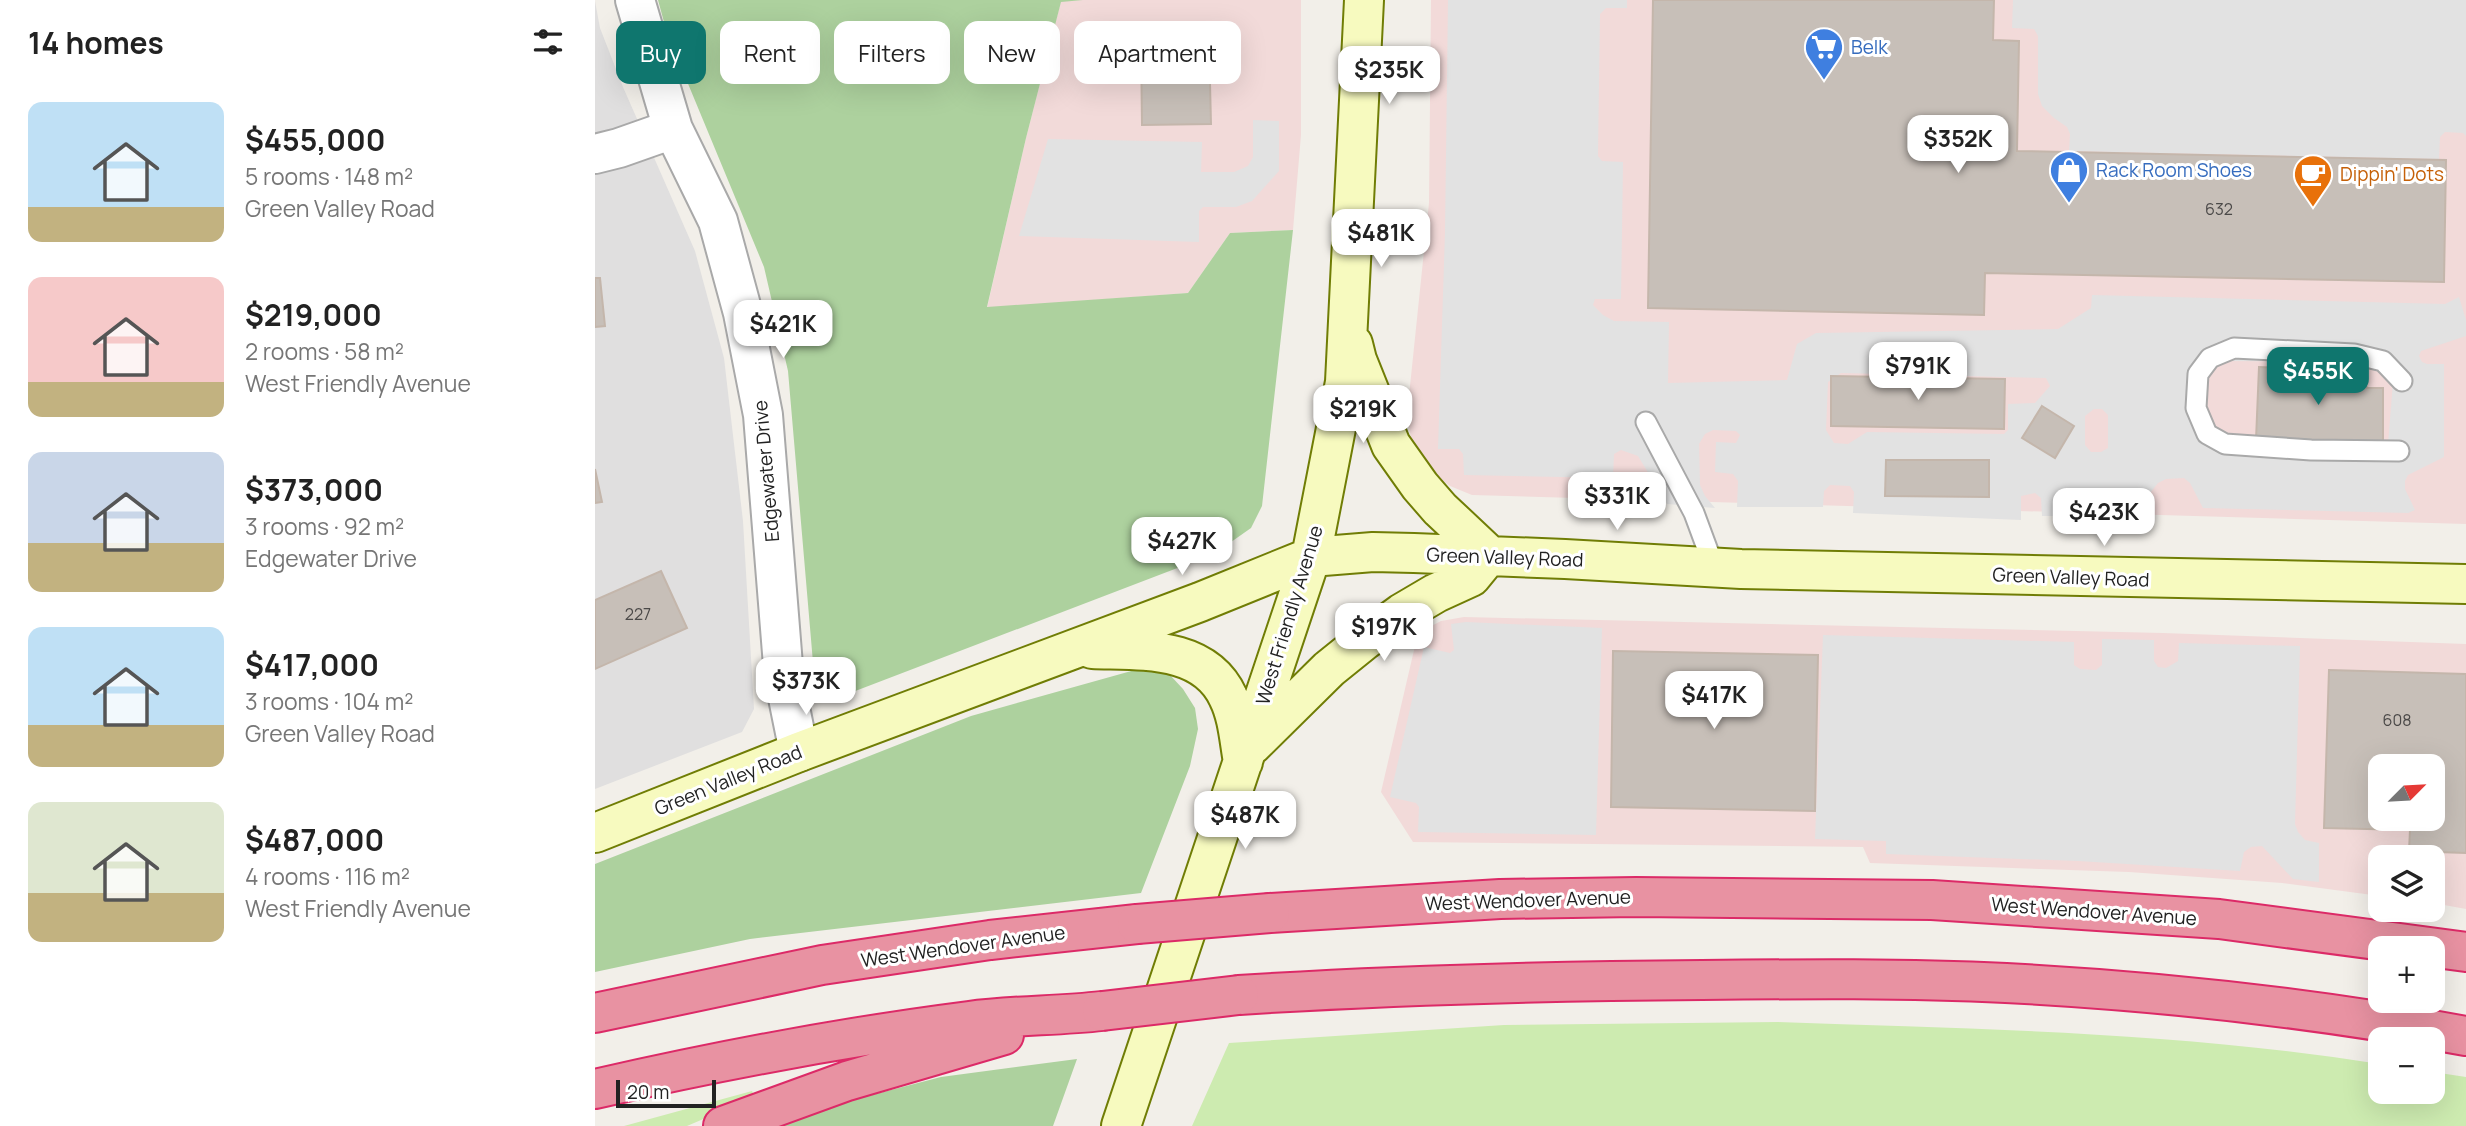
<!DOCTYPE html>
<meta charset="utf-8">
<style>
:root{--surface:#fff;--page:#f6f6f6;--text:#222;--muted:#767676;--accent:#0f766e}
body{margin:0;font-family:Manrope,sans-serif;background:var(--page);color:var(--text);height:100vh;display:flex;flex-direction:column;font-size:26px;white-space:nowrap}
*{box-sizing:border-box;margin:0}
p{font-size:23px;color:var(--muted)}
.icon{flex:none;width:38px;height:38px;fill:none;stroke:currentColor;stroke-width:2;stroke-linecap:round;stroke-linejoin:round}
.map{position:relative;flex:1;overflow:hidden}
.sheet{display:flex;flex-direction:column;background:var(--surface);width:595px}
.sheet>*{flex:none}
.banner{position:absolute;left:21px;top:21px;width:665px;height:63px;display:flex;gap:14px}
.needle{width:46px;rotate:66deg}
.tools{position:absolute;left:1773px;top:754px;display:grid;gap:14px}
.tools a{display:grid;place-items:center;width:77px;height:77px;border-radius:14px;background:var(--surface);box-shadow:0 7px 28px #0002;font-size:35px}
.scale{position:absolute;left:21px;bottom:18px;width:100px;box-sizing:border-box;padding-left:7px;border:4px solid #222;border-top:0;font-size:19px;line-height:24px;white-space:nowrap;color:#222;-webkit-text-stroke:5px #fff;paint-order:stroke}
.price{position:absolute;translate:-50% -60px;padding:0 16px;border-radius:14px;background:#fff;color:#222;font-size:23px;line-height:46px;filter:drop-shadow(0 2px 4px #0008)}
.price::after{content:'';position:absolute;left:50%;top:42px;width:21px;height:16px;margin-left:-10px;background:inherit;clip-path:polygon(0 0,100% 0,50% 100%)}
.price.on{background:var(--accent);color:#fff}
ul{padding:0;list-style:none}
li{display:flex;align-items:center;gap:21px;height:175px;padding:0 28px}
li span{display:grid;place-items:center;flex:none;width:196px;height:140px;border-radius:14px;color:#555}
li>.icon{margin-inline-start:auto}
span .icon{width:84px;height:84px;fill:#fffc;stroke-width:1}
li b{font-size:30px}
h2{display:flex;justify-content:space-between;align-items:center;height:84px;padding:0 28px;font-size:30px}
.chip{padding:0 24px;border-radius:14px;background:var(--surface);box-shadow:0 7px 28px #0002;font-size:24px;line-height:63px}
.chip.on{background:var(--accent);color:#fff}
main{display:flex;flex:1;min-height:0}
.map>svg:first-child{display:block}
</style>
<main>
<section class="sheet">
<h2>14 homes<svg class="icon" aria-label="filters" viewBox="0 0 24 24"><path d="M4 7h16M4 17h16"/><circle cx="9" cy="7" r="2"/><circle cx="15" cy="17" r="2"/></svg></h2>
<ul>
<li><span style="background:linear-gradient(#bfe0f5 75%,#c2b280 0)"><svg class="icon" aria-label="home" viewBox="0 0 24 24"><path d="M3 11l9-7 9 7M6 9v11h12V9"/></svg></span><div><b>$455,000</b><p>5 rooms · 148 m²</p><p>Green Valley Road</p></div></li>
<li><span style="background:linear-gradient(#f6c9c9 75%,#c2b280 0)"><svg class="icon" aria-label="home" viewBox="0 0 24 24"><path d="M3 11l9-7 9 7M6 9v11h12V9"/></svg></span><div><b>$219,000</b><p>2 rooms · 58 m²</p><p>West Friendly Avenue</p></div></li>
<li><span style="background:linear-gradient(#c9d6e8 65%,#c2b280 0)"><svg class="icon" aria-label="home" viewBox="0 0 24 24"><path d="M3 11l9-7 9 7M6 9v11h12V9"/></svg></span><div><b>$373,000</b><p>3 rooms · 92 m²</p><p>Edgewater Drive</p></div></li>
<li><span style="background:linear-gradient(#bfe0f5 70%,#c2b280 0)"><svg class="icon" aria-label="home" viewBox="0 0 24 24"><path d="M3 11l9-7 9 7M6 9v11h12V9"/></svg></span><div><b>$417,000</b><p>3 rooms · 104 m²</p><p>Green Valley Road</p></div></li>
<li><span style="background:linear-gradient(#dfe7d0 65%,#c2b280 0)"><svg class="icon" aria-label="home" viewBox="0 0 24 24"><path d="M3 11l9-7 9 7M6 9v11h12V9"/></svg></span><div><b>$487,000</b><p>4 rooms · 116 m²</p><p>West Friendly Avenue</p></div></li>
</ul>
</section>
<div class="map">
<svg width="1871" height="1126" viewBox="0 0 1871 1126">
<rect width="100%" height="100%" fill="#f2efe9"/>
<path fill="#e0dfdf" d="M 0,1 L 5,28 L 28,87 L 100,251 L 129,358 L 148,521 L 159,709 L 147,732 L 0,789 Z"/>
<path fill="#f2dad9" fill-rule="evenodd" d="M 488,0 L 706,0 L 706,135 L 698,230 L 635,233 L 593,293 L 392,308 L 431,138 L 466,1 Z
M 836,0 L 1871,0 L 1871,524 L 877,495 L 855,486 L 836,472 L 823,457 L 816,438 L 812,415 L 834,203 Z
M 869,617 L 1568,633 L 1871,644 L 1871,909 L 1838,903 L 1838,858 L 1785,858 L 1785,896 L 1687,883 L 1534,872 L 1275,863 L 1268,847 L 818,842 L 786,792 L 823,633 L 846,621 ZM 1785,766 L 1838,766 L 1838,819 L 1785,819 Z"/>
<path fill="#cdebb0" d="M 1183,1022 C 1384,1029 1586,1032 1785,1064 L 1785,1092 L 1838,1092 L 1838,1072 L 1871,1077 L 1871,1126 L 597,1126 L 634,1043 L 909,1025 Z
M 157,1091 L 160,1097 L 92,1126 L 29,1126 Z"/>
<path fill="#add19e" d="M 63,0 L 488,0 L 466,2 L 431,138 L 392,307 L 593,293 L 635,233 L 698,230 L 667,506 L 656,528 L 619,554 L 242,698 L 224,690 L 219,674 L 193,371 L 169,267 L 72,33 Z
M 547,668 L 575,675 L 588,689 L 600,708 L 603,729 L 595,766 L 546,893 L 155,939 L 0,972 L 0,864 L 376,716 Z
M 482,1059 L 458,1126 L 184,1126 L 223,1109 L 346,1077 Z"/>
<path fill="#e2e2e2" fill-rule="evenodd" d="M 853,0 L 1032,0 L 1032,8 L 1011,8 L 1005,14 L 1003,156 L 1007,161 L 1028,162 L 1026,299 L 1000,299 L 998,305 L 1008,315 L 1019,321 L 1074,322 L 1073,383 L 1192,380 L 1202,344 L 1221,333 L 1463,329 L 1496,308 L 1497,295 L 1850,304 L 1864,297 L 1871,320 L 1871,336 L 1826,351 L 1824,356 L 1827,362 L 1832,364 L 1849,364 L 1849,457 L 1813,475 L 1810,481 L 1810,489 L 1820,510 L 1813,513 L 1608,508 L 1595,483 L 1589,478 L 1571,479 L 1563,483 L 1555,493 L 1555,517 L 1509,516 L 1508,498 L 1502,491 L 1494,489 L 1488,492 L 1486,516 L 1447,516 L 1446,498 L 1440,493 L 1426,496 L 1426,520 L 1258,513 L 1259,492 L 1255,486 L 1235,485 L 1229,491 L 1228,507 L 1142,507 L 1143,481 L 1138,474 L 1120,472 L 1121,442 L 1141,443 L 1145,435 L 1141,431 L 1118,430 L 1110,434 L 1104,444 L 1105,485 L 1110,496 L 1120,508 L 1072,504 L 1043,456 L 1026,450 L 1019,454 L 1018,478 L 869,475 L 868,454 L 864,449 L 843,449 L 850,232 ZM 1631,361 L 1764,362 L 1790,372 L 1798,382 L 1793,444 L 1633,442 L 1612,424 L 1606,402 L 1610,380 L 1617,368 ZM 1246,373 L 1451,378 L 1455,386 L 1440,403 L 1413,404 L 1413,430 L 1409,434 L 1272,432 L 1253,444 L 1239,443 L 1231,430 L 1233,382 ZM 1499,409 L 1507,409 L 1513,415 L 1513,448 L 1506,452 L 1496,452 L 1490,445 L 1490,416 Z
M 1418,0 L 1871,0 L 1871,136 L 1868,133 L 1850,132 L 1845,137 L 1844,159 L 1474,151 L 1475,134 L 1472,127 L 1459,118 L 1447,106 L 1443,94 L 1443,36 L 1439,29 L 1417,28 Z
M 658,120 L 684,121 L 684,171 L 657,201 L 641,207 L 608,207 L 604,211 L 604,242 L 424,236 L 453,139 L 607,142 L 606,172 L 639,172 L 653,166 L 658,157 Z
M 871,622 L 1007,628 L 1001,835 L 823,832 L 824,807 L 821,803 L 795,797 L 829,647 L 855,653 L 859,650 L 856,624 Z
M 1228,635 L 1479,642 L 1479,665 L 1485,669 L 1501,670 L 1507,665 L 1507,639 L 1559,640 L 1559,661 L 1563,667 L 1571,668 L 1583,661 L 1584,643 L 1705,646 L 1700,824 L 1703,832 L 1710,840 L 1724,843 L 1724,882 L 1698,879 L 1667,846 L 1656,847 L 1649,852 L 1645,871 L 1483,861 L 1291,854 L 1291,841 L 1220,839 Z"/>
<path fill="#c7bfb8" stroke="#c4b6ab" stroke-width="2" fill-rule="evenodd" d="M 1058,0 L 1399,0 L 1398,40 L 1424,41 L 1422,151 L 1851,160 L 1849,282 L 1390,273 L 1389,315 L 1053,308 Z
M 614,42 L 616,124 L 547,125 L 546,43 Z
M 0,278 L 5,278 L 10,326 L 0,327 Z
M 1664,367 L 1756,371 L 1765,373 L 1772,388 L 1788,388 L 1788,443 L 1661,440 Z
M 1236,376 L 1410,379 L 1409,429 L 1236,426 Z
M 1447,406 L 1479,426 L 1460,458 L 1427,438 Z
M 1291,460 L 1394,460 L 1394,497 L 1290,496 Z
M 0,469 L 7,502 L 0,503 Z
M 66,571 L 92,628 L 0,669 L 0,600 Z
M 1018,651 L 1223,655 L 1220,811 L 1016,807 Z
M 1734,670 L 1871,674 L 1871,853 L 1814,851 L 1815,830 L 1729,828 ZM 1785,766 L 1838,766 L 1838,819 L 1785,819 Z"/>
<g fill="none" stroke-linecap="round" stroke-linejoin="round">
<g stroke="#a9a9a9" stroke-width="23">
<path id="service" d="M 1051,422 L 1099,513 L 1119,567
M 1804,451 L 1716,450 L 1630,444 L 1612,434 L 1601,408 L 1603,374 L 1615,358 L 1639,348 L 1759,354 L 1788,361 L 1807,381"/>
</g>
<g stroke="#a9a9a9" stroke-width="42">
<path id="minor" d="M 40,0 L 78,129 L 123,221 L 148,313 L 168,415 L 189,678 L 204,752
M 0,154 L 24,148 L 78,129"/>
</g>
<g stroke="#707d05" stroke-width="42">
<path id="secondary" d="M 758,344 L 762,360 L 796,445 L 825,486 L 845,509 L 894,555
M 497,649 C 545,651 609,645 633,697 C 643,717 644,740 648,762
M 657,745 L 734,669 L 770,640 L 807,613 L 841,593 L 876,577 L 894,555
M 0,833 L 204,752 L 605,602 L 716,557 L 778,552 L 819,553 L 970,559 L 1146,569 L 1871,584
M 526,1126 L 716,557 L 750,382 L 769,0"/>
</g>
<g stroke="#dc2a67" stroke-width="42">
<path id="motorway" d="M 675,913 L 905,899 L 1041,897 L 1337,900 L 1624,919 L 1871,952
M 644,995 C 798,985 953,981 1107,980 C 1208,979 1310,978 1411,983 C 1565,991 1719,1008 1871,1036
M 0,1013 L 227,965 L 395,940 L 542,924
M 0,1089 C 123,1061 248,1037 374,1021 C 418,1015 463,1016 507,1011
M 128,1126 L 252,1081 L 409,1035"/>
</g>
<use href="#service" stroke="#fff" stroke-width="19"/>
<use href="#minor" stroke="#fff" stroke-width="38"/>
<use href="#secondary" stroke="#f7fabf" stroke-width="38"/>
<use href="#motorway" stroke="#e892a2" stroke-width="38"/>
<g stroke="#dc2a67" stroke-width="42" stroke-linecap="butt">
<path id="motorway-bridge" d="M 542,924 L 675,913
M 507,1011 L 644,995"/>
</g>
<use href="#motorway-bridge" stroke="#e892a2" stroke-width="38"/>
</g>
<defs>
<g id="supermarket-pin" transform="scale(2.0125)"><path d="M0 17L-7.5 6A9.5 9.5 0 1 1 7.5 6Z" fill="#3f7fe0" stroke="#fff"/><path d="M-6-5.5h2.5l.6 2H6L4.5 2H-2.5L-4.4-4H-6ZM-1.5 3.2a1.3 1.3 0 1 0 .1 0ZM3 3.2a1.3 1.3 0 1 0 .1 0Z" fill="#fff"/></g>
<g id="shop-pin" transform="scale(2.0125)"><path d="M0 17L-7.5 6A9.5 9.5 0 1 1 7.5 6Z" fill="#3f7fe0" stroke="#fff"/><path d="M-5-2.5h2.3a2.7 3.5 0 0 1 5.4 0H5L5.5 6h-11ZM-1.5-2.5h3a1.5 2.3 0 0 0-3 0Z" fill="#fff"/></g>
<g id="cafe-pin" transform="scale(2.0125)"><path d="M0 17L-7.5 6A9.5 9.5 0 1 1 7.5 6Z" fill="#e8710a" stroke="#fff"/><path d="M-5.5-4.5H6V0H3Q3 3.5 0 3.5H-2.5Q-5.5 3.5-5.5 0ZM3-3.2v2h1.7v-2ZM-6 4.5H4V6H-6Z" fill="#fff"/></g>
</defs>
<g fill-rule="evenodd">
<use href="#supermarket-pin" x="1229" y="47"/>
<use href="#shop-pin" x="1474" y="170"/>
<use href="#cafe-pin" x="1718" y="174"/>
</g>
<g text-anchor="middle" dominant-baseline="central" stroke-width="6" stroke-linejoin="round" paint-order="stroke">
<g font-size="16" fill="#4b4948">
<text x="1624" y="209">632</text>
<text x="43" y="614">227</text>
<text x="1802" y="720">608</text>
</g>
<g font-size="19" fill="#366cbe" stroke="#fff" text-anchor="start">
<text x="1256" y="47">Belk</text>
<text x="1501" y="170">Rack Room Shoes</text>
</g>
<g font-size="19" fill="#c56008" stroke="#fff" text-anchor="start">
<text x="1745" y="174">Dippin' Dots</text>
</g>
<g font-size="19" fill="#222" stroke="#fff">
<text transform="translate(171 471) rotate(-95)">Edgewater Drive</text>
<text transform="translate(910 557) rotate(2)">Green Valley Road</text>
<text transform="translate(1476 577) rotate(2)">Green Valley Road</text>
<text transform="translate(694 615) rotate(-73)">West Friendly Avenue</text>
<text transform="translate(133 780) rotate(-22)">Green Valley Road</text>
<text transform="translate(933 900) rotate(-2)">West Wendover Avenue</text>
<text transform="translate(1499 911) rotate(4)">West Wendover Avenue</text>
<text transform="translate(368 946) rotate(-8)">West Wendover Avenue</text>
</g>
</g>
</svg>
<div class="tools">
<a><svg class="needle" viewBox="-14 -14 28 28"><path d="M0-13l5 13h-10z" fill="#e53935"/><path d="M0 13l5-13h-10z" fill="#767676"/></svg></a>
<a><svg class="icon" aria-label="layers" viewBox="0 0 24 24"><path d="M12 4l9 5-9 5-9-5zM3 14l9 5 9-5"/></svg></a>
<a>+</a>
<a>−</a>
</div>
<div class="scale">20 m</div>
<b class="price" style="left:794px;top:106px">$235K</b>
<b class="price" style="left:1363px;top:175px">$352K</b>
<b class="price" style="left:786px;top:269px">$481K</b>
<b class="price" style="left:188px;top:360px">$421K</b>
<b class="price" style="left:1323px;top:402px">$791K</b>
<b class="price on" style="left:1723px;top:407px">$455K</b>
<b class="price" style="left:768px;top:445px">$219K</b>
<b class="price" style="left:1022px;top:532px">$331K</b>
<b class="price" style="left:1509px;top:548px">$423K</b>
<b class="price" style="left:587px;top:577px">$427K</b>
<b class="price" style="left:789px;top:663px">$197K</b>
<b class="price" style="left:211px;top:717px">$373K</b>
<b class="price" style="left:1119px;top:731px">$417K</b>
<b class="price" style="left:650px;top:851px">$487K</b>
<div class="banner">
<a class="chip on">Buy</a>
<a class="chip">Rent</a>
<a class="chip">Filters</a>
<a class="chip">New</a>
<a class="chip">Apartment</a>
</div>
</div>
</main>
